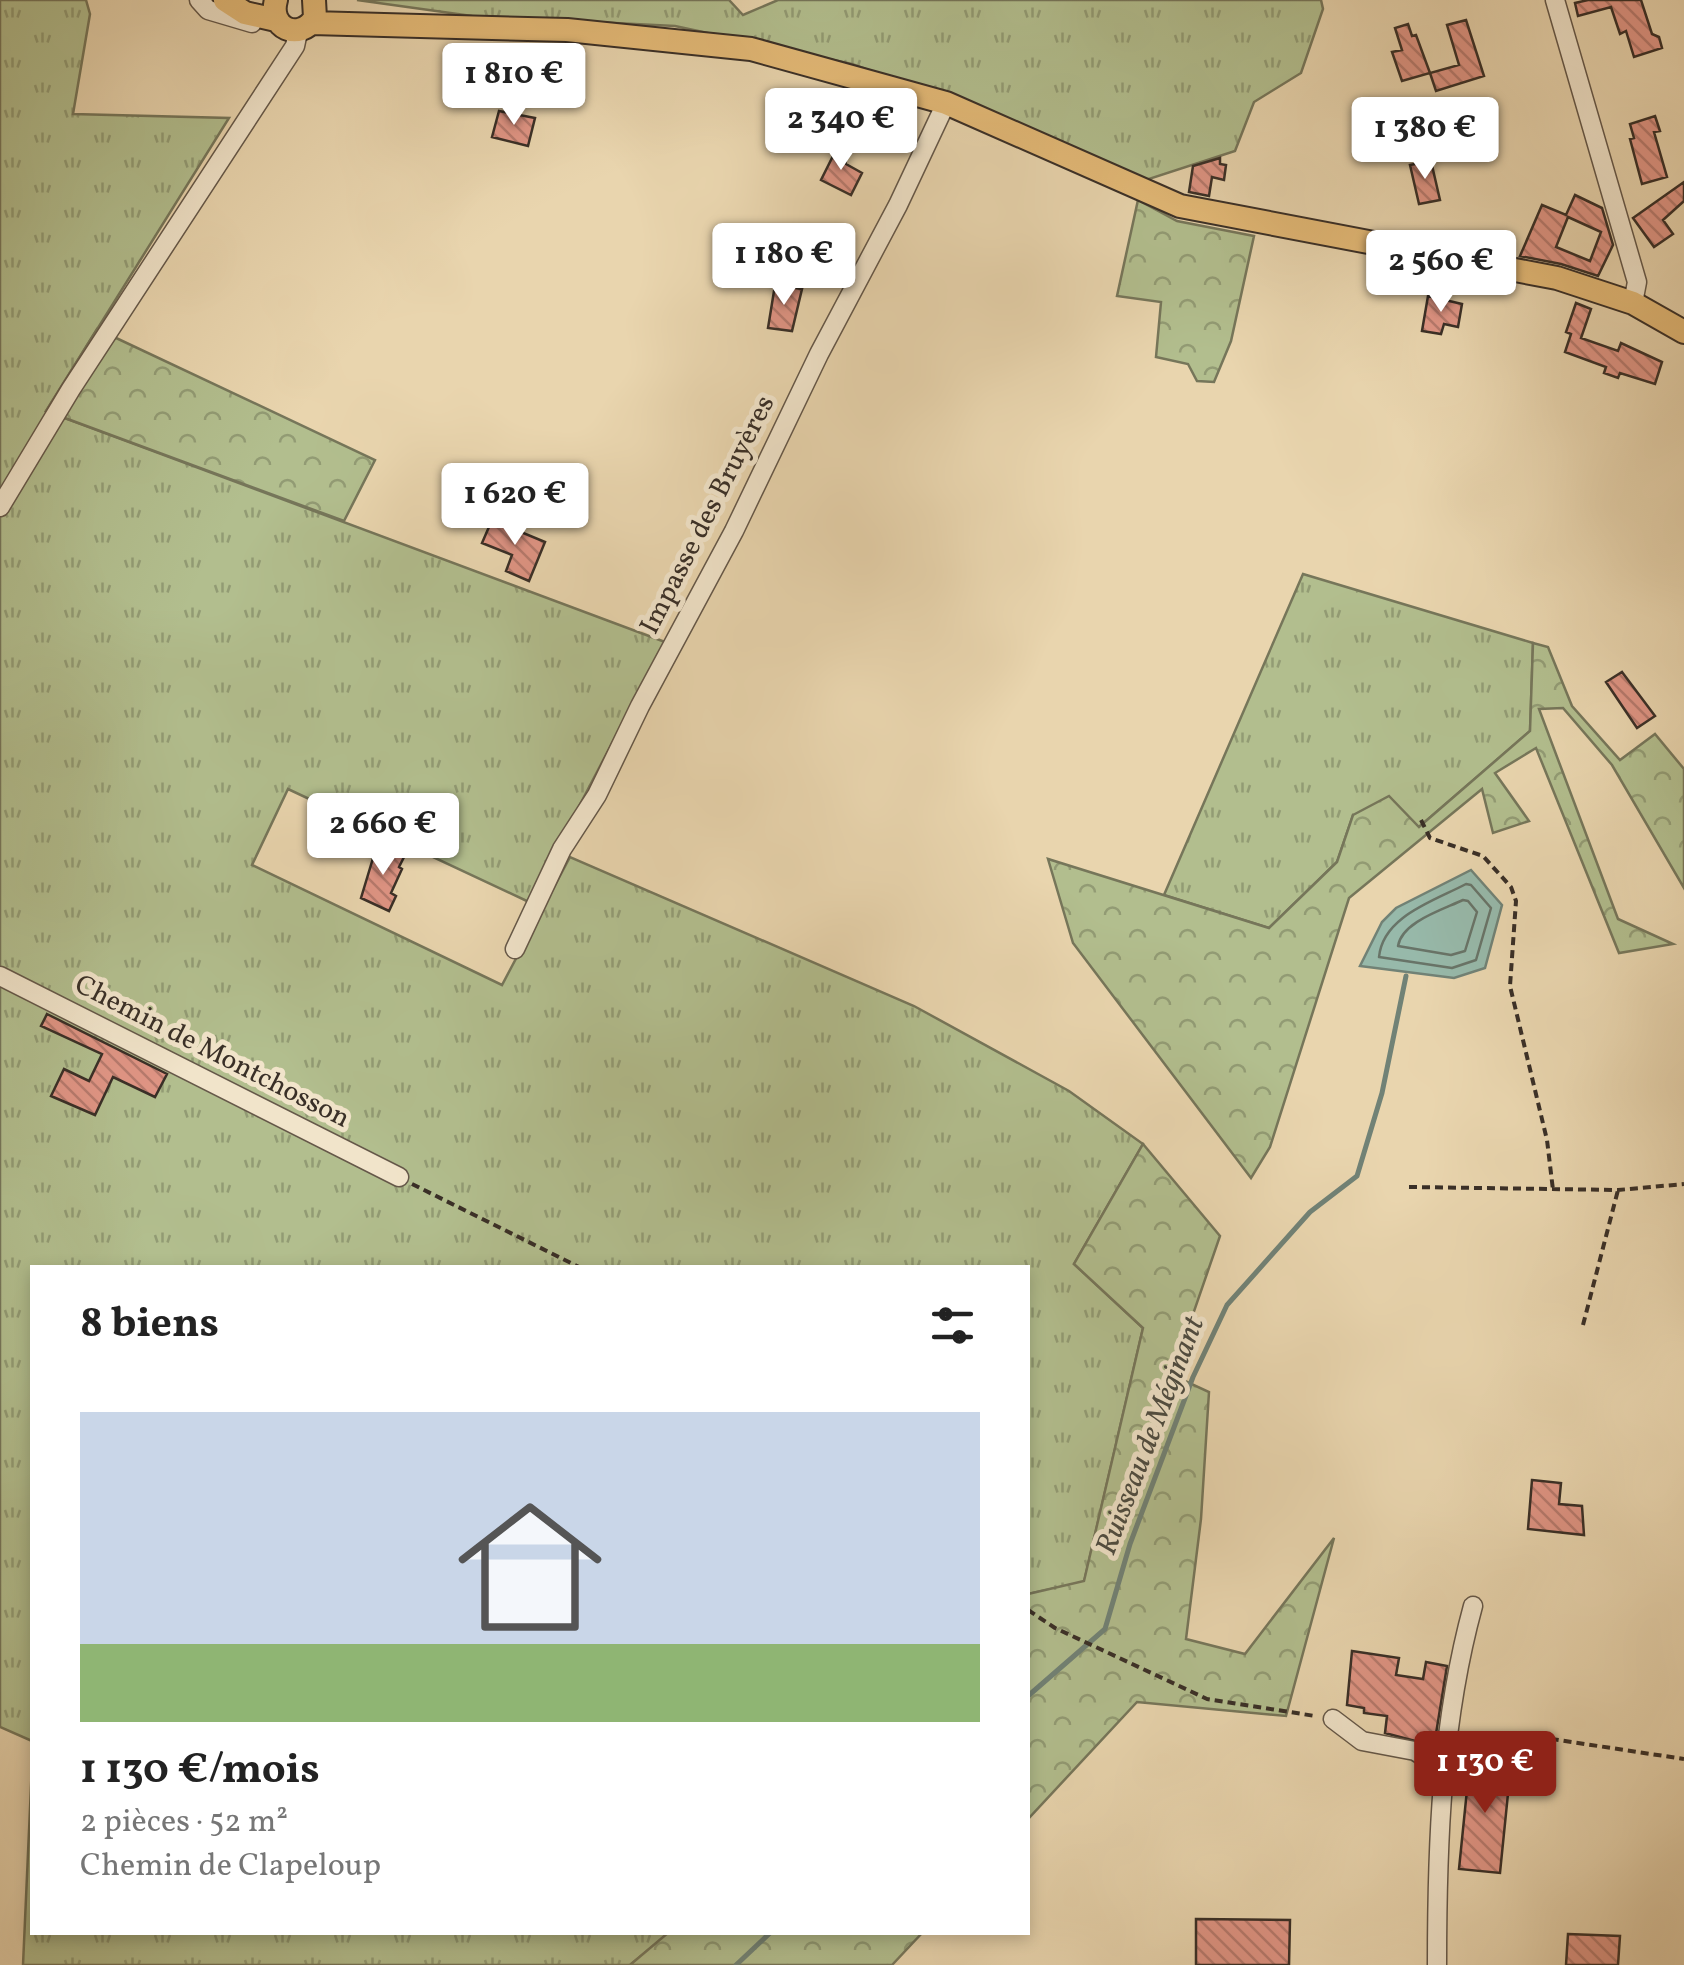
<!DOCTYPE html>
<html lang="fr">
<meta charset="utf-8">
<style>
:root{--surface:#fff;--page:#f6f6f6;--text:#222;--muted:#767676;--line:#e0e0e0;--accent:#8f2418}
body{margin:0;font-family:Vollkorn,serif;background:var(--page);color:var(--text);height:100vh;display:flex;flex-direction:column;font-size:38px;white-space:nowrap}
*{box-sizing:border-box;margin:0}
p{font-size:32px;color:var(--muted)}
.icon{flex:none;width:55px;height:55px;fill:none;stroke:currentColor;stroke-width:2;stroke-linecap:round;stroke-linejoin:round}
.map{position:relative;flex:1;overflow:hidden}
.sheet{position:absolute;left:30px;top:1265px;width:1000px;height:670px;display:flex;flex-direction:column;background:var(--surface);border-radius:0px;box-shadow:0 5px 15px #0003}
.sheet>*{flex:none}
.price{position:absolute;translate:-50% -85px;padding:0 22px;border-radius:10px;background:#fff;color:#222;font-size:32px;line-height:65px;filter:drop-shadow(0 2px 5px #0008)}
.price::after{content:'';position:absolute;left:50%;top:60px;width:30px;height:22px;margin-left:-15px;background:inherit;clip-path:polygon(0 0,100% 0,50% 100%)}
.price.current{background:var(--accent);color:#fff}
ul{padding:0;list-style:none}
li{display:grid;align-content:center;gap:20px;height:530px;padding:0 50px}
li+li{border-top:2px solid var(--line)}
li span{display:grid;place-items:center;height:310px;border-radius:0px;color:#555}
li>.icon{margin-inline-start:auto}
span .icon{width:180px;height:180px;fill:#fffc;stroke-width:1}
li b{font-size:42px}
h2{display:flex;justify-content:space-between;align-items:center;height:120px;padding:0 50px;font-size:42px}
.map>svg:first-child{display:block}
</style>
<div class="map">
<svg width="1684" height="1965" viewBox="0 0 1684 1965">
<defs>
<pattern id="grass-tufts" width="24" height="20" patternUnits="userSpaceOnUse" patternTransform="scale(2.5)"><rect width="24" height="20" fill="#b2be8e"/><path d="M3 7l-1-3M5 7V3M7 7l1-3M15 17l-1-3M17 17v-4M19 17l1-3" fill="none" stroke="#929b74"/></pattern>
<pattern id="forest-crowns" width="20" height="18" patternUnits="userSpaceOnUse" patternTransform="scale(2.5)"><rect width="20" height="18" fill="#b2be8e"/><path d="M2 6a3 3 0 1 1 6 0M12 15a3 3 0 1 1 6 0" fill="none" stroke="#929b74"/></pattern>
<pattern id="building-back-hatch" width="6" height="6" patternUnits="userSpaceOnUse" patternTransform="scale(2.5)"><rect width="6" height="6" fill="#e09585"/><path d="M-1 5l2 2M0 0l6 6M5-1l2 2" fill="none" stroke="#b77a6d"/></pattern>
</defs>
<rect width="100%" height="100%" fill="#e9d5ae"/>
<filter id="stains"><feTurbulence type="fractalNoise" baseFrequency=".002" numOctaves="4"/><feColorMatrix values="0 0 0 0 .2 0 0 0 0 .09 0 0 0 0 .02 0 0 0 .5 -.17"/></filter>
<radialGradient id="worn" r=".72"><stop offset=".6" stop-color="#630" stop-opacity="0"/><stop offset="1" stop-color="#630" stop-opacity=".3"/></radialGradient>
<path fill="url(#grass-tufts)" stroke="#76765a" stroke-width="2.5" d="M 0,0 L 86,0 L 90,14 L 73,114 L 229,118 L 46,411 L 665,642 L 529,902 L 288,789 L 252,865 L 502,985 L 570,857 L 914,1006 L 1069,1091 L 1143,1144 L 1074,1264 L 1143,1328 L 1084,1582 L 1028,1594 L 1028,1268 L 32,1268 L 32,1741 L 0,1727 Z
M 357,0 L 729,0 L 743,15 L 778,0 L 1321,0 L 1323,9 L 1301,73 L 1254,102 L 1235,151 L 1146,180 L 1018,124 L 852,64 L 675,26 L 472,16 Z
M 1303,574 L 1533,643 L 1530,731 L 1419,827 L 1353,815 L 1337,862 L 1269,928 L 1164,895 Z
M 32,1764 L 32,1932 L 669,1933 L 630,1965 L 23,1965 Z"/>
<path fill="url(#forest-crowns)" stroke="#76765a" stroke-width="2.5" d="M 1138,200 L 1177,221 L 1254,236 L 1231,341 L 1214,382 L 1197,381 L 1188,364 L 1156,357 L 1161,302 L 1117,296 Z
M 97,329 L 375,460 L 344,521 L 46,411 Z
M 1533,643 L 1548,647 L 1572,706 L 1620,760 L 1655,734 L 1684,769 L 1684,888 L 1612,765 L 1563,708 L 1539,709 L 1618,919 L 1673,944 L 1619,953 L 1536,748 L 1495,773 L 1529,821 L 1493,833 L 1482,789 L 1349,898 L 1270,1147 L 1251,1178 L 1073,943 L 1048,859 L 1269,928 L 1337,862 L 1353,815 L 1389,796 L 1419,827 L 1530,731 Z
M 1143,1144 L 1220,1236 L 1172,1375 L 1209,1392 L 1201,1519 L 1186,1639 L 1245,1654 L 1334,1538 L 1286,1716 L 1137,1702 L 1028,1819 L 1028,1594 L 1084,1581 L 1143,1328 L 1074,1264 Z
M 669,1932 L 922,1932 L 922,1933 L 892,1965 L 630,1965 Z"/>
<path fill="#97b9aa" stroke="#718276" stroke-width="2.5" d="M 1471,870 L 1502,905 L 1485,968 L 1454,978 L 1360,966 L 1382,922 L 1396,908 Z"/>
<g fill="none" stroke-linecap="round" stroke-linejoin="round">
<path stroke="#687468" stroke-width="2.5" d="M 1466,884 L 1471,885 L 1491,908 L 1476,960 L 1452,968 L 1379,957 C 1383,916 1434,901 1466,884 Z
M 1463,900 L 1468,901 L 1477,912 L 1465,951 L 1451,955 L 1398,946 C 1402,922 1442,910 1463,900 Z"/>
<path stroke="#718276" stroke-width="5" d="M 1028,1696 L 1105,1629 L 1130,1544 L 1193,1377 L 1227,1305 L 1310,1212 L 1357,1176 L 1382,1093 L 1406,976
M 736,1965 L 771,1932"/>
</g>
<path fill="url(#building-back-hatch)" stroke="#392f27" stroke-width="2.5" fill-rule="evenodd" d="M 1588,0 L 1641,0 L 1652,34 L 1659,37 L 1662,48 L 1634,57 L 1626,31 L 1620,34 L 1611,7 L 1578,16 L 1575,3 Z
M 1466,20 L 1484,76 L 1436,91 L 1430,73 L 1459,65 L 1447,25 Z
M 1408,24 L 1412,36 L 1416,35 L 1430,73 L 1402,81 L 1392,52 L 1402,50 L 1395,28 Z
M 499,111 L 535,118 L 528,146 L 492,137 Z
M 1655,116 L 1660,131 L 1654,132 L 1667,177 L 1642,184 L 1630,139 L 1634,138 L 1630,124 Z
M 840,142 L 846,164 L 862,173 L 851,195 L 821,180 Z
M 1220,158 L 1220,164 L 1226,165 L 1224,180 L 1212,177 L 1209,196 L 1189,192 L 1193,166 Z
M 1431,161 L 1440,200 L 1419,204 L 1410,165 Z
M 1684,182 L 1684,201 L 1663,220 L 1673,234 L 1654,247 L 1633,218 Z
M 1575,195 L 1602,208 L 1613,245 L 1598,276 L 1561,264 L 1520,256 L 1542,205 L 1566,215 ZM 1568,217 L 1601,232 L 1590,261 L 1556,247 Z
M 775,285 L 802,289 L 792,331 L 768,328 Z
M 1428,296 L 1462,304 L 1458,327 L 1444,324 L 1441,334 L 1422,331 Z
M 1576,303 L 1591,309 L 1581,338 L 1618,351 L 1621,343 L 1662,362 L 1655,384 L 1620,373 L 1618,378 L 1604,373 L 1606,367 L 1565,352 L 1571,334 L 1566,332 Z
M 492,520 L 545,542 L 529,581 L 506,571 L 512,555 L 482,543 Z
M 1622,672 L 1655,716 L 1637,728 L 1606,682 Z
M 377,845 L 404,857 L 399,867 L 402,869 L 391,893 L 396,896 L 389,911 L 361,898 Z
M 47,1014 L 167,1074 L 155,1097 L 113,1077 L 95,1115 L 51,1096 L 64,1069 L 89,1081 L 102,1054 L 41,1026 Z
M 1532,1480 L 1561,1483 L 1559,1504 L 1582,1506 L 1584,1535 L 1528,1529 Z
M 1352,1651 L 1399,1658 L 1396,1675 L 1423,1679 L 1426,1662 L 1447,1666 L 1434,1746 L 1385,1733 L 1387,1716 L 1364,1713 L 1364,1708 L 1347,1705 Z
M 1470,1760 L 1511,1764 L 1500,1873 L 1459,1869 Z
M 1196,1919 L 1290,1920 L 1289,1965 L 1196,1965 Z
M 1568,1934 L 1620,1936 L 1618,1965 L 1566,1965 Z"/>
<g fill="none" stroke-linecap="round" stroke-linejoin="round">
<g stroke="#655849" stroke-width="21">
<path id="minor" d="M 199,0 L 208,10 L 252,23
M 1555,0 L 1637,282 L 1633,303
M 0,507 L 71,389 L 295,46 L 298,32
M 515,949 L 562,849 L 597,795 L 640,706 L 734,531 L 819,354 L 898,205 L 946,103
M 0,976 L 399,1177
M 1333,1719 L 1362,1741 L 1415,1751 L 1442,1768
M 1437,1965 C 1437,1844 1441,1723 1473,1606"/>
</g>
<g stroke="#392f27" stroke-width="26">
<path id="major" d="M 225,0 L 245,13 L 276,20
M 276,0 C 268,28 299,42 315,18 L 314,0
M 312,23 L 567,30 L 751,49 L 946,103 L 1180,206 L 1557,278 L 1633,303 L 1684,332"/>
</g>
<path stroke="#392f27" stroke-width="4" stroke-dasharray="8 5" stroke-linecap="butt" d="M 1421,820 L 1430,838 L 1483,856 L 1511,887 L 1516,901 L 1510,986 L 1547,1140 L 1553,1190
M 412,1184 L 581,1268
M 1409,1187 L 1618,1190 L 1684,1184
M 1583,1325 L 1618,1190
M 1028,1610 L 1055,1628 L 1207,1699 L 1315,1716
M 1525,1735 L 1684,1759"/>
<use href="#minor" stroke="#f1e4ca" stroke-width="18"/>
<use href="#major" stroke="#e4ba77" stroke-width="22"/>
</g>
<g text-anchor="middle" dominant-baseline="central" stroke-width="10" stroke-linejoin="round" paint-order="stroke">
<g font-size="28" fill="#392f27" stroke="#f1e4ca">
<text transform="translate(708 515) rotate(-63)">Impasse des Bruyères</text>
<text transform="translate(212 1052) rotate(27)">Chemin de Montchosson</text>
</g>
<g font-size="30" font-style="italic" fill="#4c4b41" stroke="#f1e4ca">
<text transform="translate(1151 1436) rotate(-69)">Ruisseau de Méginant</text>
</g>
</g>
<rect width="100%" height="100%" filter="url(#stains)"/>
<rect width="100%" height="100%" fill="url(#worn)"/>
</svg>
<b class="price" style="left:514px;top:128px">1 810 €</b>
<b class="price" style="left:841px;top:173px">2 340 €</b>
<b class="price" style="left:1425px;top:182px">1 380 €</b>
<b class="price" style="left:784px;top:308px">1 180 €</b>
<b class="price" style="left:1441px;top:315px">2 560 €</b>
<b class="price" style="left:515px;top:548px">1 620 €</b>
<b class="price" style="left:383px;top:878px">2 660 €</b>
<b class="price current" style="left:1485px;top:1816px">1 130 €</b>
<section class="sheet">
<h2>8 biens<svg class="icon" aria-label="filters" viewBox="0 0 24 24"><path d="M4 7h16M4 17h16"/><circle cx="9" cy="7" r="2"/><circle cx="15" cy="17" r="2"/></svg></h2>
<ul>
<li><span style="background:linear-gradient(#c9d6e8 75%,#8fb573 0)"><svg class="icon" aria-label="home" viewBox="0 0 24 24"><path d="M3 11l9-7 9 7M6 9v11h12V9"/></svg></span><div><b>1 130 €/mois</b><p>2 pièces · 52 m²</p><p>Chemin de Clapeloup</p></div></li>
</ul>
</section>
</div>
